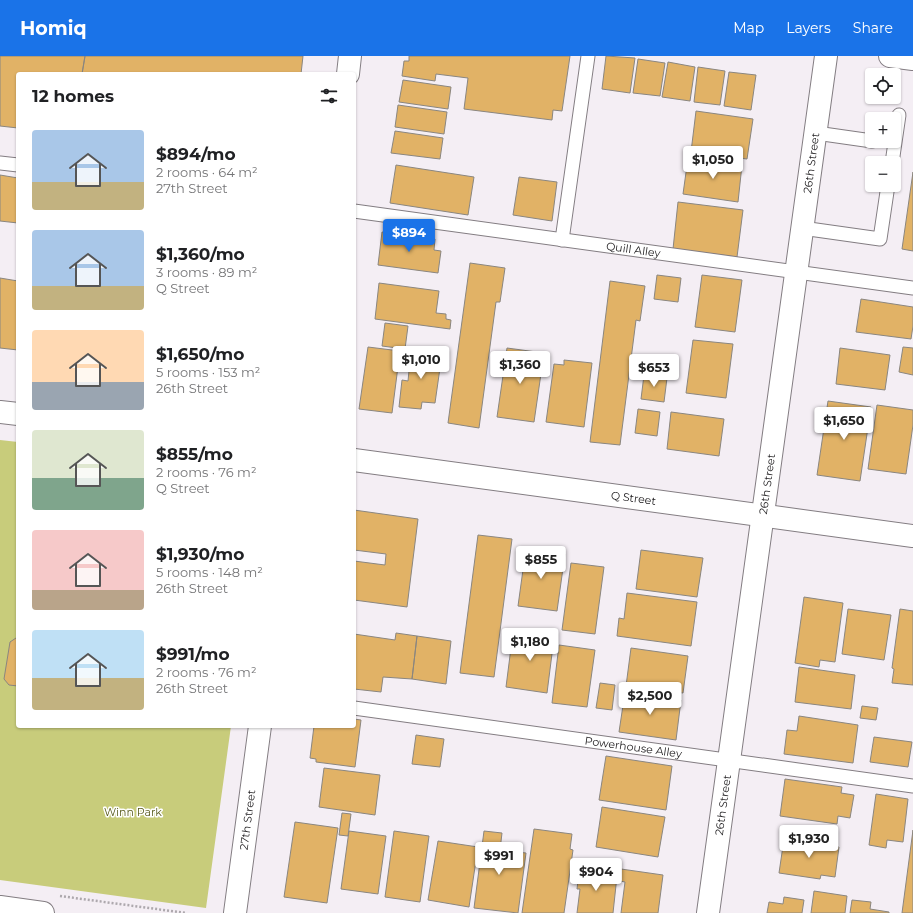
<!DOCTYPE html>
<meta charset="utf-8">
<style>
:root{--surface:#fff;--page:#f6f6f6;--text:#202124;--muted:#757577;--accent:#1a73e8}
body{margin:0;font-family:Montserrat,sans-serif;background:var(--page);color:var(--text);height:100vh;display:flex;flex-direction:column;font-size:15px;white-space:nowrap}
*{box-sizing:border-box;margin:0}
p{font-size:13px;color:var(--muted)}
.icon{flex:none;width:22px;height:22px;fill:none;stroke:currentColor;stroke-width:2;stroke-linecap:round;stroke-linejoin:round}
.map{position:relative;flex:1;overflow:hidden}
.details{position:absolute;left:16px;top:16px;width:340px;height:656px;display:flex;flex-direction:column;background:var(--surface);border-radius:4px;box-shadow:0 1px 3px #0004}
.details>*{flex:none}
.fabs{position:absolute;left:865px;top:12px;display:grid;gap:8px}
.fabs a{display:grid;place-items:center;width:36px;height:36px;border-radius:4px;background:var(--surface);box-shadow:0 1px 3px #0004;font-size:20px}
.price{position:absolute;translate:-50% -34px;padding:0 9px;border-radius:4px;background:#fff;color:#222;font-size:13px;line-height:26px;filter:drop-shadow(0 1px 2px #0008)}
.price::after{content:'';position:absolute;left:50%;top:24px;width:12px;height:9px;margin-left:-6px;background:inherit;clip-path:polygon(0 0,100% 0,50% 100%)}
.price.current{background:var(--accent);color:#fff}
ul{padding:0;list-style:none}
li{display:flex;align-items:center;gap:12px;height:100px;padding:0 16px}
li span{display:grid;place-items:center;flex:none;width:112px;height:80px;border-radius:4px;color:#555}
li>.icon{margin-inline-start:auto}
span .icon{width:48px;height:48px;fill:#fffc;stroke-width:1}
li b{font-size:17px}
h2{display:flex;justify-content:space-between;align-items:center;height:48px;padding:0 16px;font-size:17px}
header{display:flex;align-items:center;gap:24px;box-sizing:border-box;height:56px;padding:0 20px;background:var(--accent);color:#fff}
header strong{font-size:19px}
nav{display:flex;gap:22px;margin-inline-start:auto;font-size:14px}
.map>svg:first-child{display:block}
</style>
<header>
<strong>Homiq</strong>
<nav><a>Map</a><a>Layers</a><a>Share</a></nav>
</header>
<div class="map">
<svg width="913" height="857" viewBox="0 0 913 857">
<rect width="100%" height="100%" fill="#f4eef4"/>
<path fill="#c8cc7b" d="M 0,384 L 18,386 L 18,670 L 231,670 L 206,852 L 0,824 Z"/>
<path fill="#e1b266" stroke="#8a8680" d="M 0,0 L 85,0 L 82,18 L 18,18 L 18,72 L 0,70 Z
M 85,0 L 303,0 L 301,18 L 82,18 Z
M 409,0 L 570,0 L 562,55 L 553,54 L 552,64 L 464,53 L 468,22 L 436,18 L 435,25 L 402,20 L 404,5 L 409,5 Z
M 606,0 L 635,2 L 630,37 L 602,33 Z
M 638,3 L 665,7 L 660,40 L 633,37 Z
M 668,6 L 695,11 L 690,45 L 662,41 Z
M 698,11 L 725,15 L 720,49 L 694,46 Z
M 729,16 L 756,19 L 751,54 L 724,50 Z
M 403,24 L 451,31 L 448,53 L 399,46 Z
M 398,49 L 447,56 L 444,78 L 395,71 Z
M 696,55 L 753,63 L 747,103 L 691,96 Z
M 395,75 L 443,82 L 440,103 L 391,97 Z
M 688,102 L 742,109 L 738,146 L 683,138 Z
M 396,109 L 474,121 L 468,159 L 390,147 Z
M 913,116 L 913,195 L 902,193 Z
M 0,119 L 18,122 L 18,167 L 0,165 Z
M 519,121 L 557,126 L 552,165 L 513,159 Z
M 678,146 L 743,154 L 737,201 L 673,193 Z
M 382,176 L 435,183 L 434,194 L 441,195 L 438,217 L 378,209 Z
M 470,207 L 505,212 L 500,246 L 496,246 L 479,372 L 448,367 Z
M 657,219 L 681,222 L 678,246 L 654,243 Z
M 702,219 L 742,224 L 735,276 L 695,271 Z
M 0,222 L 18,225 L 18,294 L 0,292 Z
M 610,225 L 645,230 L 640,265 L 636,264 L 620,389 L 590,386 Z
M 379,227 L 439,235 L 436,257 L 446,258 L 446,263 L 451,264 L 450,273 L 375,263 Z
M 861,243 L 913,251 L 913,270 L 911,283 L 856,276 Z
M 385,267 L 408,270 L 405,293 L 382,290 Z
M 693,284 L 733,288 L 726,342 L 686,337 Z
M 368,291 L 400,295 L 392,357 L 359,353 Z
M 903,291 L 913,292 L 913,319 L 899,316 Z
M 507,292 L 544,297 L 534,366 L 497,361 Z
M 840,292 L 890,299 L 885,334 L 836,328 Z
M 411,294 L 442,298 L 435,347 L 422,346 L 421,353 L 399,351 L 402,324 L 408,325 Z
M 564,304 L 592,307 L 584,371 L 546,366 L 554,308 L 564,309 Z
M 644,319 L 667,322 L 664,346 L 641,343 Z
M 828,345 L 871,351 L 860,425 L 817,419 Z
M 877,349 L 913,354 L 913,369 L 906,418 L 868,413 Z
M 638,353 L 660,356 L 657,380 L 635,377 Z
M 671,356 L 724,363 L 719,400 L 667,393 Z
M 354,454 L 418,463 L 407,551 L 354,544 L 354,505 L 385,509 L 386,498 L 354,494 Z
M 478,479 L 512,483 L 494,621 L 460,617 Z
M 526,492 L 565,498 L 557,555 L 518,550 Z
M 641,494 L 703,502 L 697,541 L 636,533 Z
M 571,507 L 604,511 L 595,578 L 562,574 Z
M 627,537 L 697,546 L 691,590 L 617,580 L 619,562 L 624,563 Z
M 804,541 L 843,547 L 835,606 L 820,604 L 819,611 L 795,607 Z
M 848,553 L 891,559 L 884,604 L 842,598 Z
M 900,553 L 913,555 L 913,629 L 892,627 L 894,613 L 892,612 Z
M 513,576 L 554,582 L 547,637 L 506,631 Z
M 396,577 L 417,580 L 412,623 L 383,621 L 381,636 L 354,633 L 354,578 L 395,584 Z
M 417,580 L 451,585 L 446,628 L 412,623 Z
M 16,582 L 18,583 L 18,630 L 9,629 L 4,623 L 10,586 Z
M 559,589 L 595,594 L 587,651 L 552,647 Z
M 631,592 L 688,600 L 683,637 L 626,630 Z
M 799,611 L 855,619 L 851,653 L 795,646 Z
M 600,627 L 615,629 L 612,654 L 596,652 Z
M 625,636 L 681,644 L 676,684 L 619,676 Z
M 862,650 L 878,652 L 876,664 L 860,662 Z
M 799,660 L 858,669 L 853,707 L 784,698 L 787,674 L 797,675 Z
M 354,663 L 361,664 L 355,711 L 316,706 L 316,703 L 310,702 L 314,670 L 354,670 Z
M 416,679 L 444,683 L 440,711 L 412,708 Z
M 874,681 L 912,686 L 908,711 L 870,706 Z
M 606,700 L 672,710 L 666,754 L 599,744 Z
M 324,712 L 380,719 L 375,759 L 319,751 Z
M 785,723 L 842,731 L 841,737 L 854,739 L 850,762 L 838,760 L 837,768 L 780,760 Z
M 876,738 L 908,743 L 903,786 L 887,784 L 886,792 L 869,789 Z
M 602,751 L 665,761 L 658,801 L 596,791 Z
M 342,757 L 351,758 L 348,780 L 339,779 Z
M 295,766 L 338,772 L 327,847 L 284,841 Z
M 534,773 L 572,778 L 570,793 L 573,794 L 564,857 L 522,857 Z
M 913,774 L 913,857 L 902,857 Z
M 349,775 L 386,780 L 378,838 L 341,833 Z
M 394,775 L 429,780 L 420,846 L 385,841 Z
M 484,775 L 502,777 L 500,794 L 526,797 L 518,857 L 474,852 Z
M 784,783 L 839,791 L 835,821 L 821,819 L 820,823 L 779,817 Z
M 438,785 L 478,791 L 469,851 L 428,844 Z
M 589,813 L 608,815 L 608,818 L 617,820 L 613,857 L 577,857 L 580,833 L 577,833 L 579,815 L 589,816 Z
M 621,813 L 663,819 L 658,857 L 621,857 L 625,826 L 620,825 Z
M 814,835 L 847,840 L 845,857 L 811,857 Z
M 784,841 L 804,844 L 802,857 L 767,857 L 769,846 L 783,848 Z
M 852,844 L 871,846 L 870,853 L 889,856 L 889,857 L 850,857 Z"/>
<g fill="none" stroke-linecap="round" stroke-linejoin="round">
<g stroke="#837d82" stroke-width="15">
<g id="service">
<path d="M 816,77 L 872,85"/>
<path d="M 0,107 L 18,109"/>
<path d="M 892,107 L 899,59"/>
<path id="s1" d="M 354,155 L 913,232"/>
<path d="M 802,172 L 880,183 L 888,129"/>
<path d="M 562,184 L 588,0"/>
<path id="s2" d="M 354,652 L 913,730"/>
</g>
</g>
<g stroke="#837d82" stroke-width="24">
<g id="minor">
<path d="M 890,0 L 913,3"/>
<path d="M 348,18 L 350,0"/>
<path id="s3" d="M 235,857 L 260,670"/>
<path id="s4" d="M 708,857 L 826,0"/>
</g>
</g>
<g stroke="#837d82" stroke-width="24">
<g id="secondary">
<path d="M 0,356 L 18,358"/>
<path id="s5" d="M 354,404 L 913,480"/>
<path d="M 0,851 L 43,857"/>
</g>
</g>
<path stroke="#ada8ad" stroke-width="2.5" stroke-dasharray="2 2" stroke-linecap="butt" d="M 60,840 L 186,857"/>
<use href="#service" stroke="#fff" stroke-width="13"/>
<use href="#minor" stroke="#fff" stroke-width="22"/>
<use href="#secondary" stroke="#fff" stroke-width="22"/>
</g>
<g text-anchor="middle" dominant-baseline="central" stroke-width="3" stroke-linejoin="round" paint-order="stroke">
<g font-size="11" fill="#1a181a" stroke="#fff">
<text stroke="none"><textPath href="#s4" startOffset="757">26th Street</textPath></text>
<text stroke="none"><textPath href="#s1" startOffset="282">Quill Alley</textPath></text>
<text stroke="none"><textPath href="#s4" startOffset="433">26th Street</textPath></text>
<text stroke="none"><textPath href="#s5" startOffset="282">Q Street</textPath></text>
<text stroke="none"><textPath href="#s2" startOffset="282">Powerhouse Alley</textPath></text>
<text stroke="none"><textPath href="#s4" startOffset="109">26th Street</textPath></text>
<text stroke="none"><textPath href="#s3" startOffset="94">27th Street</textPath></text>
</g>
<g font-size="11" fill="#585a1b" stroke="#fff">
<text x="133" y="756">Winn Park</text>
</g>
</g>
</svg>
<div class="fabs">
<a><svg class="icon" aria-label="locate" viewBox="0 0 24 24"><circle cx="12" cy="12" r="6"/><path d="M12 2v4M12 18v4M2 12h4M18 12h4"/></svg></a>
<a>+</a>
<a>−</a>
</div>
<b class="price" style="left:713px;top:124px">$1,050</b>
<b class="price current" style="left:409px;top:197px">$894</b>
<b class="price" style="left:421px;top:324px">$1,010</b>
<b class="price" style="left:520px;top:329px">$1,360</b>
<b class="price" style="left:654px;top:332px">$653</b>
<b class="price" style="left:844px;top:385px">$1,650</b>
<b class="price" style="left:541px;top:524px">$855</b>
<b class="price" style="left:530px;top:606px">$1,180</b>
<b class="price" style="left:650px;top:660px">$2,500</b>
<b class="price" style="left:809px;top:803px">$1,930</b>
<b class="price" style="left:499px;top:820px">$991</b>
<b class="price" style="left:596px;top:836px">$904</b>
<section class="details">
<h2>12 homes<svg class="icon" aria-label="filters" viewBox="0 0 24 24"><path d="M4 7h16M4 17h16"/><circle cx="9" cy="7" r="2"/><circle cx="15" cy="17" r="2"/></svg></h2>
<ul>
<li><span style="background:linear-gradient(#a9c7e8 65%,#c2b280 0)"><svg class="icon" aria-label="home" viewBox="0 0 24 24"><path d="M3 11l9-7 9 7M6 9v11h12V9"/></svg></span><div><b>$894/mo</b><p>2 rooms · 64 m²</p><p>27th Street</p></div></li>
<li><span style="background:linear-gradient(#a9c7e8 70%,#c2b280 0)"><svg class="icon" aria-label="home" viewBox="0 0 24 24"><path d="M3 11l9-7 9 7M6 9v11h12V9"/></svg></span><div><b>$1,360/mo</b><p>3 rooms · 89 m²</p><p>Q Street</p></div></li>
<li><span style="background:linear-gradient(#ffd9b3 65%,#9aa5b1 0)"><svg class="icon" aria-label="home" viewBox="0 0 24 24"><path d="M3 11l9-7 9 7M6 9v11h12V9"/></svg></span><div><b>$1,650/mo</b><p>5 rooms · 153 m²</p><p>26th Street</p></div></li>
<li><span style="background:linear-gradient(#dfe7d0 60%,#7fa58c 0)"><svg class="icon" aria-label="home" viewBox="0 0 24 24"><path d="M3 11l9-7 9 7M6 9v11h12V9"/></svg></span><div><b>$855/mo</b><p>2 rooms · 76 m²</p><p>Q Street</p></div></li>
<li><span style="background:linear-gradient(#f6c9c9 75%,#b9a48a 0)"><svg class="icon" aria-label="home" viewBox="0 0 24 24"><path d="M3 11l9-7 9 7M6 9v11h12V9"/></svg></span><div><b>$1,930/mo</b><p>5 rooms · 148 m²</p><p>26th Street</p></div></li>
<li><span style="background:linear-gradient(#bfe0f5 60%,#c2b280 0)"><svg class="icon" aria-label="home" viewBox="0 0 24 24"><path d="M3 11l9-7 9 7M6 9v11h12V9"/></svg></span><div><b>$991/mo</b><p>2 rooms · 76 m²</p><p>26th Street</p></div></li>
</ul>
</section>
</div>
